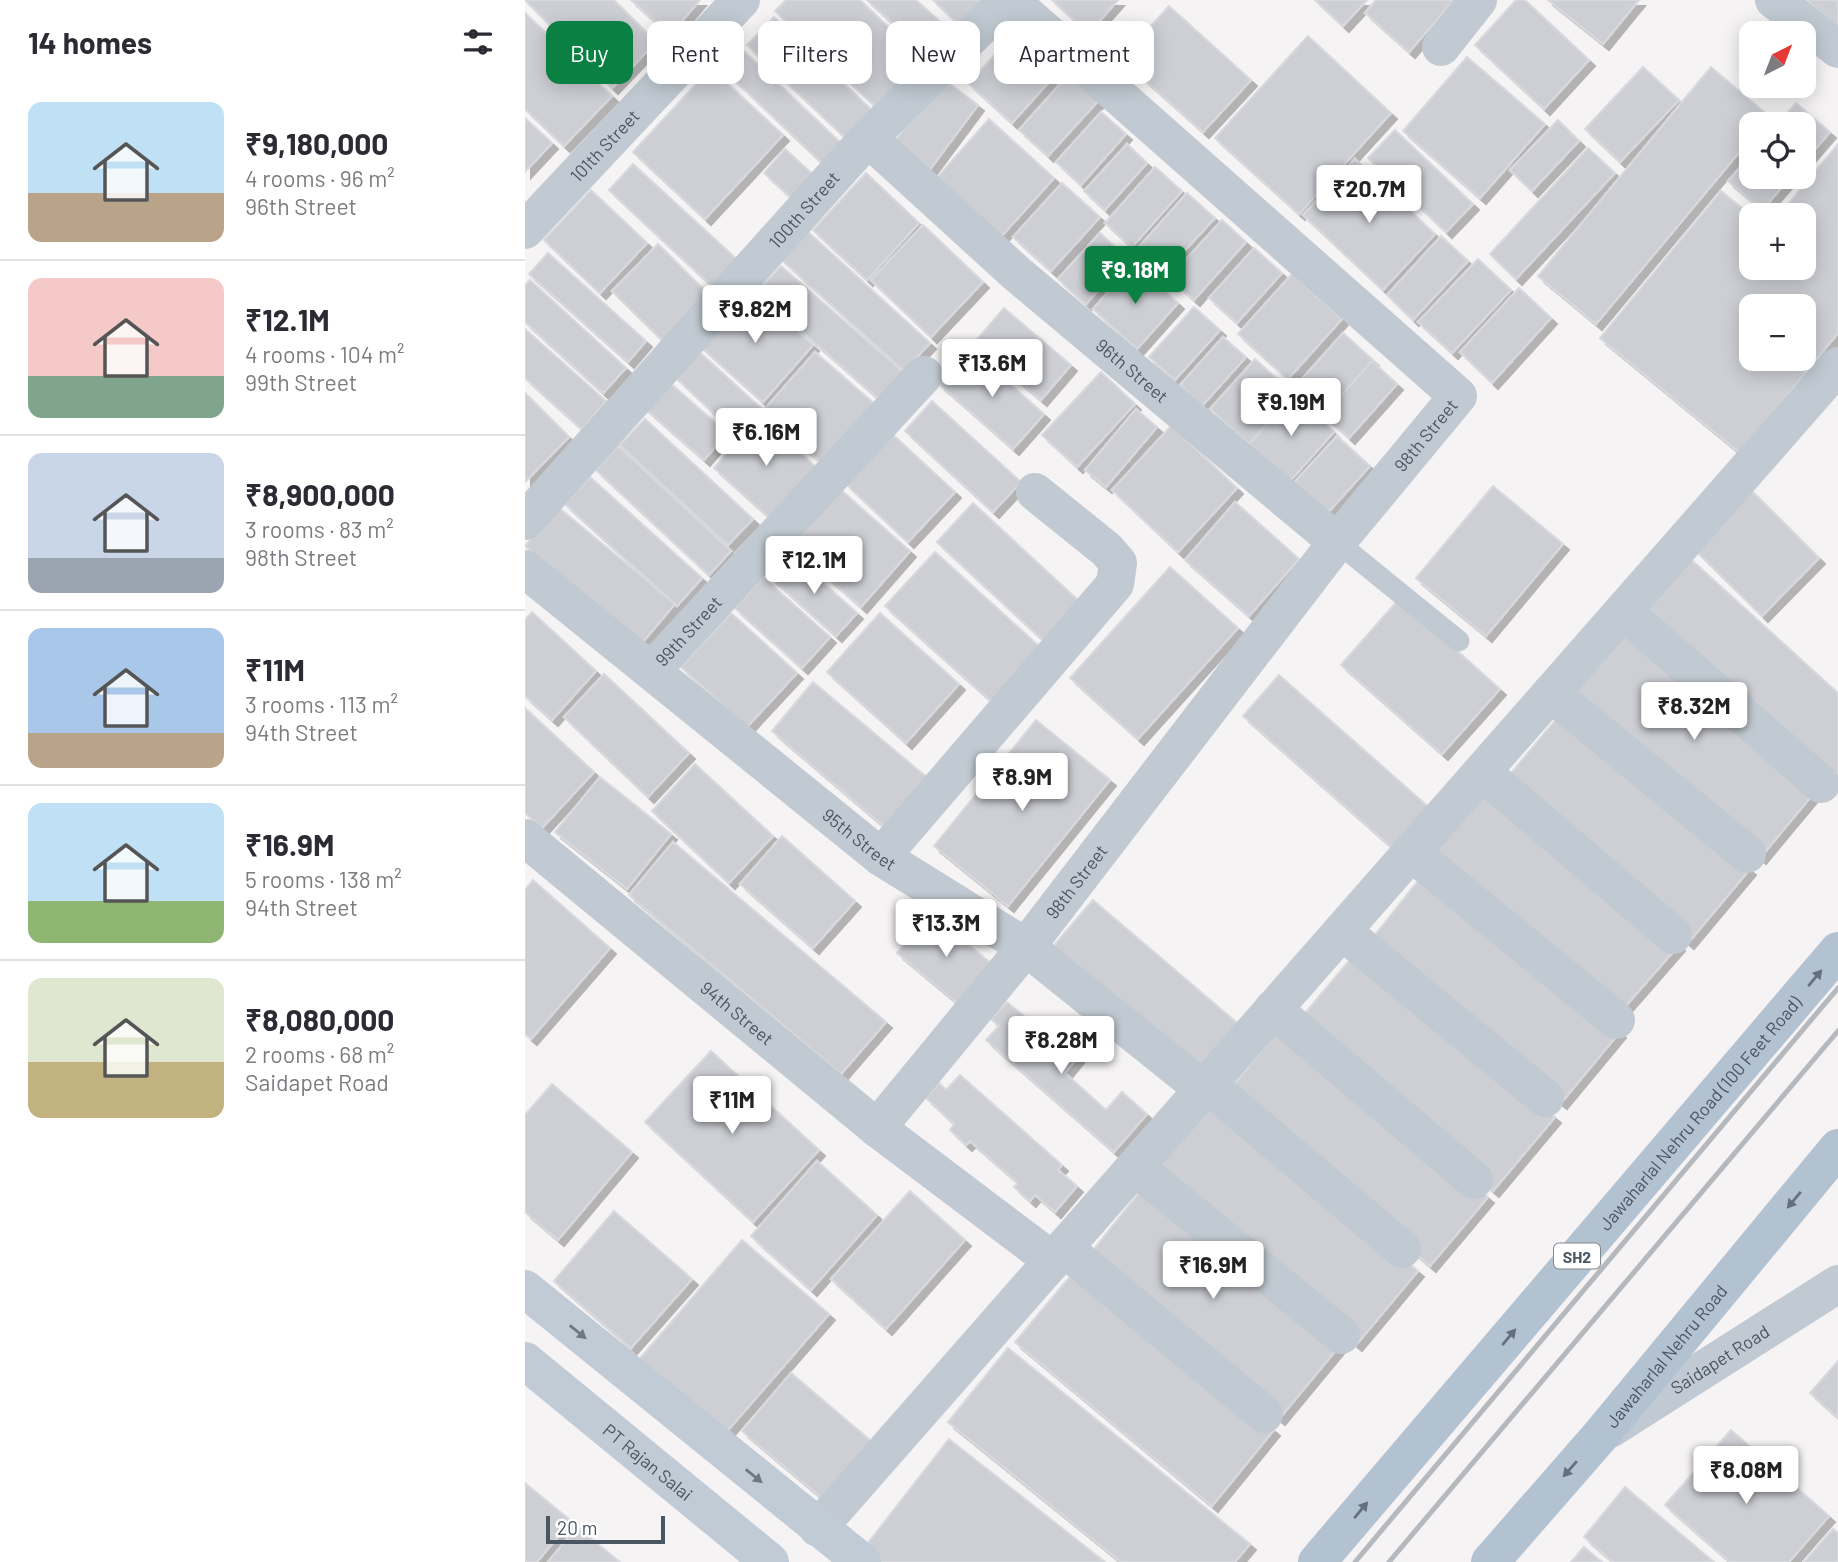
<!DOCTYPE html>
<meta charset="utf-8">
<style>
:root{--surface:#fff;--page:#f7f7f7;--text:#2b2b33;--muted:#7c7c81;--line:#e1e1e2;--accent:#0b8043}
body{margin:0;font-family:Barlow,sans-serif;background:var(--page);color:var(--text);height:100vh;display:flex;flex-direction:column;font-size:26px;white-space:nowrap}
*{box-sizing:border-box;margin:0}
p{font-size:23px;color:var(--muted)}
.icon{flex:none;width:38px;height:38px;fill:none;stroke:currentColor;stroke-width:2;stroke-linecap:round;stroke-linejoin:round}
.map{position:relative;flex:1;overflow:hidden}
.side{display:flex;flex-direction:column;background:var(--surface);width:525px}
.side>*{flex:none}
.hud{position:absolute;left:21px;top:21px;width:665px;height:63px;display:flex;gap:14px}
.needle{width:46px;rotate:42deg}
.controls{position:absolute;left:1214px;top:21px;display:grid;gap:14px}
.controls a{display:grid;place-items:center;width:77px;height:77px;border-radius:14px;background:var(--surface);box-shadow:0 4px 18px #0003;font-size:35px}
.scale{position:absolute;left:21px;bottom:18px;width:119px;box-sizing:border-box;padding-left:7px;border:4px solid #4a5661;border-top:0;font-size:19px;line-height:24px;white-space:nowrap;color:#4a5661;-webkit-text-stroke:5px #fff;paint-order:stroke}
.price{position:absolute;translate:-50% -60px;padding:0 16px;border-radius:7px;background:#fff;color:#222;font-size:23px;line-height:46px;filter:drop-shadow(0 2px 4px #0008)}
.price::after{content:'';position:absolute;left:50%;top:42px;width:21px;height:16px;margin-left:-10px;background:inherit;clip-path:polygon(0 0,100% 0,50% 100%)}
.price.on{background:var(--accent);color:#fff}
ul{padding:0;list-style:none}
li{display:flex;align-items:center;gap:21px;height:175px;padding:0 28px}
li+li{border-top:2px solid var(--line)}
li span{display:grid;place-items:center;flex:none;width:196px;height:140px;border-radius:14px;color:#555}
li>.icon{margin-inline-start:auto}
span .icon{width:84px;height:84px;fill:#fffc;stroke-width:1}
li b{font-size:30px}
h2{display:flex;justify-content:space-between;align-items:center;height:84px;padding:0 28px;font-size:30px}
.tag{padding:0 24px;border-radius:14px;background:var(--surface);box-shadow:0 4px 18px #0003;font-size:24px;line-height:63px}
.tag.on{background:var(--accent);color:#fff}
main{display:flex;flex:1;min-height:0}
.map>svg:first-child{display:block}
</style>
<main>
<section class="side">
<h2>14 homes<svg class="icon" aria-label="filters" viewBox="0 0 24 24"><path d="M4 7h16M4 17h16"/><circle cx="9" cy="7" r="2"/><circle cx="15" cy="17" r="2"/></svg></h2>
<ul>
<li><span style="background:linear-gradient(#bfe0f5 65%,#b9a48a 0)"><svg class="icon" aria-label="home" viewBox="0 0 24 24"><path d="M3 11l9-7 9 7M6 9v11h12V9"/></svg></span><div><b>₹9,180,000</b><p>4 rooms · 96 m²</p><p>96th Street</p></div></li>
<li><span style="background:linear-gradient(#f6c9c9 70%,#7fa58c 0)"><svg class="icon" aria-label="home" viewBox="0 0 24 24"><path d="M3 11l9-7 9 7M6 9v11h12V9"/></svg></span><div><b>₹12.1M</b><p>4 rooms · 104 m²</p><p>99th Street</p></div></li>
<li><span style="background:linear-gradient(#c9d6e8 75%,#9aa5b1 0)"><svg class="icon" aria-label="home" viewBox="0 0 24 24"><path d="M3 11l9-7 9 7M6 9v11h12V9"/></svg></span><div><b>₹8,900,000</b><p>3 rooms · 83 m²</p><p>98th Street</p></div></li>
<li><span style="background:linear-gradient(#a9c7e8 75%,#b9a48a 0)"><svg class="icon" aria-label="home" viewBox="0 0 24 24"><path d="M3 11l9-7 9 7M6 9v11h12V9"/></svg></span><div><b>₹11M</b><p>3 rooms · 113 m²</p><p>94th Street</p></div></li>
<li><span style="background:linear-gradient(#bfe0f5 70%,#8fb573 0)"><svg class="icon" aria-label="home" viewBox="0 0 24 24"><path d="M3 11l9-7 9 7M6 9v11h12V9"/></svg></span><div><b>₹16.9M</b><p>5 rooms · 138 m²</p><p>94th Street</p></div></li>
<li><span style="background:linear-gradient(#dfe7d0 60%,#c2b280 0)"><svg class="icon" aria-label="home" viewBox="0 0 24 24"><path d="M3 11l9-7 9 7M6 9v11h12V9"/></svg></span><div><b>₹8,080,000</b><p>2 rooms · 68 m²</p><p>Saidapet Road</p></div></li>
</ul>
</section>
<div class="map">
<svg width="1313" height="1562" viewBox="0 0 1313 1562">
<defs>
<filter id="shadow"><feDropShadow dx="6" dy="6" stdDeviation="0" flood-color="#0004"/></filter>
</defs>
<rect width="100%" height="100%" fill="#f5f3f3"/>
<path fill="#cdcfd5" stroke="#d7d9de" stroke-width="2" fill-rule="evenodd" filter="url(#shadow)" d="M 0,0 L 89,0 L 131,42 L 87,88 Z
M 106,0 L 175,0 L 145,35 Z
M 261,0 L 335,0 L 402,64 L 356,112 L 250,11 Z
M 342,0 L 391,0 L 427,32 L 404,56 Z
M 408,0 L 458,0 L 435,25 Z
M 527,0 L 593,0 L 564,33 Z
M 790,0 L 842,0 L 818,26 Z
M 851,0 L 929,0 L 884,52 L 840,13 Z
M 991,0 L 1000,0 L 1064,60 L 1019,109 L 950,45 Z
M 1023,0 L 1114,0 L 1078,44 Z
M 1282,0 L 1313,0 L 1313,28 Z
M 644,6 L 726,80 L 678,132 L 596,59 Z
M 0,13 L 87,96 L 39,146 L 0,109 Z
M 249,17 L 351,114 L 325,142 L 222,45 Z
M 488,34 L 532,73 L 487,123 L 444,84 Z
M 783,36 L 866,113 L 774,214 L 690,138 Z
M 220,52 L 317,144 L 298,164 L 201,72 Z
M 942,57 L 1020,124 L 955,198 L 878,131 Z
M 1118,67 L 1154,100 L 1095,162 L 1060,129 Z
M 1186,67 L 1244,116 L 1237,124 L 1227,124 L 1227,137 L 1071,324 L 1013,276 Z
M 186,68 L 258,135 L 180,219 L 108,152 Z
M 544,74 L 574,100 L 523,156 L 494,130 Z
M 417,78 L 453,105 L 403,172 L 367,145 Z
M 1271,103 L 1305,132 L 1279,162 L 1279,124 L 1253,124 Z
M 576,112 L 601,134 L 556,185 L 531,162 Z
M 0,118 L 27,143 L 0,172 Z
M 464,119 L 529,178 L 474,239 L 409,181 Z
M 1033,120 L 1054,141 L 1007,191 L 985,170 Z
M 870,130 L 948,204 L 921,232 L 843,158 Z
M 602,144 L 622,163 L 580,210 L 559,191 Z
M 1313,144 L 1313,333 L 1215,453 L 1075,338 L 1196,191 L 1227,216 L 1227,268 L 1279,268 L 1279,215 L 1254,215 ZM 1227,306 L 1279,306 L 1279,359 L 1227,359 Z
M 1063,148 L 1090,173 L 991,279 L 965,254 Z
M 260,149 L 293,179 L 271,202 L 239,173 Z
M 1227,154 L 1227,177 L 1266,177 L 1237,210 L 1203,181 Z
M 830,159 L 910,234 L 858,290 L 778,215 Z
M 108,164 L 217,264 L 192,291 L 84,190 Z
M 630,167 L 657,191 L 607,247 L 580,223 Z
M 341,173 L 394,223 L 342,280 L 288,230 Z
M 537,183 L 575,217 L 526,271 L 488,237 Z
M 66,190 L 122,243 L 75,293 L 19,240 Z
M 662,193 L 690,218 L 639,273 L 612,249 Z
M 697,220 L 721,242 L 669,300 L 644,278 Z
M 398,225 L 458,282 L 406,337 L 346,280 Z
M 280,229 L 405,343 L 379,371 L 254,257 Z
M 575,233 L 602,258 L 561,304 L 533,279 Z
M 916,236 L 943,261 L 888,320 L 862,295 Z
M 133,244 L 186,297 L 140,343 L 87,291 Z
M 729,248 L 757,273 L 712,323 L 684,298 Z
M 23,253 L 121,341 L 103,362 L 4,274 Z
M 953,259 L 986,290 L 927,353 L 893,322 Z
M 609,263 L 653,303 L 612,349 L 568,309 Z
M 256,266 L 378,372 L 354,399 L 232,292 Z
M 767,274 L 817,319 L 763,379 L 713,334 Z
M 5,280 L 101,368 L 78,393 L 0,322 L 0,285 Z
M 223,287 L 288,345 L 238,402 L 173,344 Z
M 994,288 L 1026,318 L 967,383 L 935,352 Z
M 669,307 L 695,330 L 650,380 L 624,357 Z
M 479,308 L 546,365 L 516,400 L 449,343 Z
M 0,329 L 81,401 L 57,429 L 0,378 Z
M 818,333 L 848,360 L 799,415 L 769,388 Z
M 698,337 L 721,357 L 677,406 L 655,385 Z
M 169,347 L 236,408 L 212,435 L 145,372 Z
M 445,349 L 519,414 L 488,449 L 414,384 Z
M 290,352 L 352,406 L 300,466 L 238,411 Z
M 730,359 L 769,394 L 724,444 L 685,409 Z
M 847,361 L 872,384 L 824,438 L 799,415 Z
M 576,372 L 610,404 L 552,467 L 517,435 Z
M 136,375 L 202,433 L 179,460 L 113,402 Z
M 0,393 L 44,437 L 0,482 Z
M 768,395 L 809,432 L 765,481 L 724,444 Z
M 407,401 L 496,482 L 468,512 L 380,431 Z
M 611,409 L 632,427 L 581,487 L 560,470 Z
M 234,417 L 292,468 L 247,520 L 189,468 Z
M 120,419 L 228,519 L 203,545 L 95,445 Z
M 646,426 L 712,488 L 653,552 L 587,490 Z
M 366,433 L 430,492 L 383,542 L 320,483 Z
M 812,436 L 845,466 L 799,517 L 765,487 Z
M 93,446 L 206,551 L 184,575 L 71,470 Z
M 65,477 L 177,578 L 152,606 L 40,504 Z
M 968,486 L 1038,544 L 961,636 L 891,578 Z
M 316,490 L 385,551 L 336,607 L 267,546 Z
M 1227,491 L 1294,558 L 1237,616 L 1169,549 Z
M 710,502 L 774,559 L 724,616 L 660,560 Z
M 448,503 L 554,601 L 518,640 L 412,542 Z
M 33,507 L 150,604 L 117,643 L 0,546 Z
M 410,552 L 515,647 L 466,701 L 360,606 Z
M 1159,553 L 1313,693 L 1313,790 L 1108,609 Z
M 267,555 L 332,613 L 311,636 L 246,578 Z
M 645,567 L 713,628 L 613,739 L 545,678 Z
M 238,577 L 305,637 L 277,668 L 210,608 Z
M 874,599 L 975,689 L 917,754 L 816,665 Z
M 7,612 L 71,671 L 27,720 L 0,696 L 0,620 Z
M 206,613 L 272,673 L 222,727 L 156,667 Z
M 355,613 L 434,684 L 381,743 L 302,672 Z
M 1103,627 L 1295,786 L 1235,858 L 1044,698 Z
M 79,674 L 164,753 L 123,797 L 39,717 Z
M 754,675 L 907,810 L 871,851 L 718,716 Z
M 288,682 L 404,779 L 362,829 L 247,731 Z
M 0,708 L 69,772 L 17,828 L 0,813 Z
M 1038,711 L 1225,869 L 1163,943 L 976,785 Z
M 511,720 L 585,780 L 483,906 L 409,846 Z
M 170,764 L 248,836 L 204,883 L 127,811 Z
M 75,777 L 146,834 L 102,889 L 30,832 Z
M 968,784 L 1154,945 L 1092,1016 L 907,855 Z
M 257,836 L 330,901 L 288,948 L 215,884 Z
M 148,842 L 361,1022 L 316,1074 L 104,895 Z
M 900,872 L 1095,1032 L 1036,1103 L 842,945 Z
M 8,880 L 85,948 L 6,1039 L 0,1034 L 0,890 Z
M 568,900 L 724,1033 L 682,1084 L 525,950 Z
M 406,913 L 469,966 L 436,1006 L 372,953 Z
M 833,950 L 1030,1117 L 968,1191 L 771,1024 Z
M 482,1002 L 511,1026 L 516,1021 L 553,1057 L 540,1073 L 581,1110 L 597,1092 L 622,1114 L 589,1152 L 461,1040 L 474,1026 L 466,1019 Z
M 758,1025 L 963,1197 L 905,1266 L 701,1094 Z
M 186,1051 L 294,1150 L 228,1222 L 120,1122 Z
M 435,1075 L 537,1165 L 533,1170 L 552,1186 L 530,1212 L 510,1195 L 505,1201 L 489,1187 L 493,1183 L 445,1141 L 441,1145 L 425,1130 L 429,1124 L 401,1098 L 414,1083 L 421,1090 Z
M 27,1084 L 107,1152 L 33,1240 L 0,1212 L 0,1115 Z
M 687,1099 L 893,1271 L 831,1345 L 625,1173 Z
M 292,1161 L 352,1215 L 286,1290 L 226,1236 Z
M 622,1183 L 817,1343 L 754,1419 L 560,1260 Z
M 385,1191 L 440,1240 L 361,1329 L 306,1279 Z
M 89,1211 L 167,1279 L 106,1348 L 29,1281 Z
M 217,1240 L 304,1314 L 191,1444 L 105,1370 Z
M 553,1267 L 749,1430 L 687,1506 L 490,1342 Z
M 483,1348 L 725,1544 L 710,1562 L 596,1562 L 423,1422 Z
M 1313,1361 L 1313,1418 L 1285,1393 Z
M 266,1373 L 358,1451 L 310,1509 L 217,1431 Z
M 1206,1430 L 1304,1516 L 1264,1562 L 1205,1562 L 1140,1505 Z
M 424,1439 L 580,1562 L 357,1562 L 339,1548 Z
M 0,1483 L 46,1521 L 12,1562 L 0,1562 Z
M 1100,1487 L 1189,1562 L 1088,1562 L 1059,1537 Z
M 52,1527 L 95,1562 L 23,1562 Z
M 1308,1529 L 1313,1533 L 1313,1562 L 1279,1562 Z
M 1059,1547 L 1077,1562 L 1046,1562 Z"/>
<g fill="none" stroke-linecap="round" stroke-linejoin="round">
<path stroke="#c1cad2" stroke-width="21" d="M 812,542 L 934,641"/>
<g stroke="#c1cad2" stroke-width="38">
<path d="M 1249,0 L 1313,49"/>
<path d="M 916,47 L 953,0"/>
<path id="s1" d="M 343,138 L 491,273 L 812,542"/>
<path id="s2" d="M 0,230 L 216,0"/>
<path id="s3" d="M 0,521 L 343,138 L 483,0"/>
<path id="s4" d="M 0,569 L 356,857 L 501,947 L 678,1089"/>
<path d="M 1098,611 L 1296,784"/>
<path id="s5" d="M 128,669 L 399,375"/>
<path d="M 1026,693 L 1222,854"/>
<path d="M 957,772 L 1148,935"/>
<path id="s6" d="M 0,838 L 352,1128 L 528,1261"/>
<path d="M 886,852 L 1091,1020"/>
<path d="M 356,857 L 590,584 L 593,563 L 582,550 L 510,492"/>
<path d="M 817,931 L 1020,1098"/>
<path d="M 748,1009 L 949,1180"/>
<path d="M 682,1084 L 877,1249"/>
<path id="s7" d="M 352,1128 L 501,947 L 812,542 L 933,396 L 485,0"/>
<path d="M 610,1167 L 816,1335"/>
<path d="M 539,1248 L 739,1414"/>
<path id="s8" d="M 1085,1429 L 1313,1284"/>
<path d="M 293,1528 L 1313,366"/>
</g>
<g stroke="#c1cbd6" stroke-width="38">
<path d="M 0,1289 L 337,1562"/>
<path id="s9" d="M 0,1361 L 245,1562"/>
</g>
<g stroke="#b3c2d1" stroke-width="38">
<path id="s10" d="M 792,1562 L 1313,951"/>
<path id="s11" d="M 965,1562 L 1075,1436 L 1313,1148"/>
</g>
<path stroke="#b5b8bd" stroke-width="5" d="M 830,1562 L 1313,988
M 864,1562 L 1313,1031"/>
</g>
<defs><path id="oneway-solid" d="M-6-.8H1V-3.2L6.5 0L1 3.2V.8H-6Z" transform="scale(1.75)"/></defs>
<g fill="#64717d">
<use href="#oneway-solid" transform="translate(1290 978) rotate(-50)"/>
<use href="#oneway-solid" transform="translate(1269 1200) rotate(130)"/>
<use href="#oneway-solid" transform="translate(984 1337) rotate(-50)"/>
<use href="#oneway-solid" transform="translate(1045 1469) rotate(131)"/>
<use href="#oneway-solid" transform="translate(836 1510) rotate(-50)"/>
</g>
<g fill="#6e7984">
<use href="#oneway-solid" transform="translate(53 1332) rotate(39)"/>
<use href="#oneway-solid" transform="translate(229 1476) rotate(39)"/>
</g>
<g text-anchor="middle" dominant-baseline="central" stroke-width="7" stroke-linejoin="round" paint-order="stroke">
<rect fill="#fff" stroke="#808990" stroke-width="2" x="1029" y="1243.5" width="46" height="25" rx="5"/>
<g font-size="16" font-weight="bold" fill="#4a5661">
<text x="1052" y="1256">SH2</text>
</g>
<g font-size="18" fill="#4a5661" stroke="#fff">
<text stroke="none"><textPath href="#s2" startOffset="116">101th Street</textPath></text>
<text stroke="none"><textPath href="#s3" startOffset="418">100th Street</textPath></text>
<text stroke="none"><textPath href="#s1" startOffset="352">96th Street</textPath></text>
<text stroke="none"><textPath href="#s7" startOffset="884">98th Street</textPath></text>
<text stroke="none"><textPath href="#s5" startOffset="52">99th Street</textPath></text>
<text stroke="none"><textPath href="#s4" startOffset="430">95th Street</textPath></text>
<text stroke="none"><textPath href="#s7" startOffset="317">98th Street</textPath></text>
<text stroke="none"><textPath href="#s6" startOffset="275">94th Street</textPath></text>
<text stroke="none"><textPath href="#s10" startOffset="590">Jawaharlal Nehru Road (100 Feet Road)</textPath></text>
<text stroke="none"><textPath href="#s11" startOffset="271">Jawaharlal Nehru Road</textPath></text>
<text stroke="none"><textPath href="#s8" startOffset="130">Saidapet Road</textPath></text>
<text stroke="none"><textPath href="#s9" startOffset="159">PT Rajan Salai</textPath></text>
</g>
</g>
</svg>
<div class="controls">
<a><svg class="needle" viewBox="-14 -14 28 28"><path d="M0-13l5 13h-10z" fill="#e53935"/><path d="M0 13l5-13h-10z" fill="#7c7c81"/></svg></a>
<a><svg class="icon" aria-label="locate" viewBox="0 0 24 24"><circle cx="12" cy="12" r="6"/><path d="M12 2v4M12 18v4M2 12h4M18 12h4"/></svg></a>
<a>+</a>
<a>−</a>
</div>
<div class="scale">20 m</div>
<b class="price" style="left:844px;top:225px">₹20.7M</b>
<b class="price on" style="left:610px;top:306px">₹9.18M</b>
<b class="price" style="left:230px;top:345px">₹9.82M</b>
<b class="price" style="left:467px;top:399px">₹13.6M</b>
<b class="price" style="left:766px;top:438px">₹9.19M</b>
<b class="price" style="left:241px;top:468px">₹6.16M</b>
<b class="price" style="left:289px;top:596px">₹12.1M</b>
<b class="price" style="left:1169px;top:742px">₹8.32M</b>
<b class="price" style="left:497px;top:813px">₹8.9M</b>
<b class="price" style="left:421px;top:959px">₹13.3M</b>
<b class="price" style="left:536px;top:1076px">₹8.28M</b>
<b class="price" style="left:207px;top:1136px">₹11M</b>
<b class="price" style="left:688px;top:1301px">₹16.9M</b>
<b class="price" style="left:1221px;top:1506px">₹8.08M</b>
<div class="hud">
<a class="tag on">Buy</a>
<a class="tag">Rent</a>
<a class="tag">Filters</a>
<a class="tag">New</a>
<a class="tag">Apartment</a>
</div>
</div>
</main>
